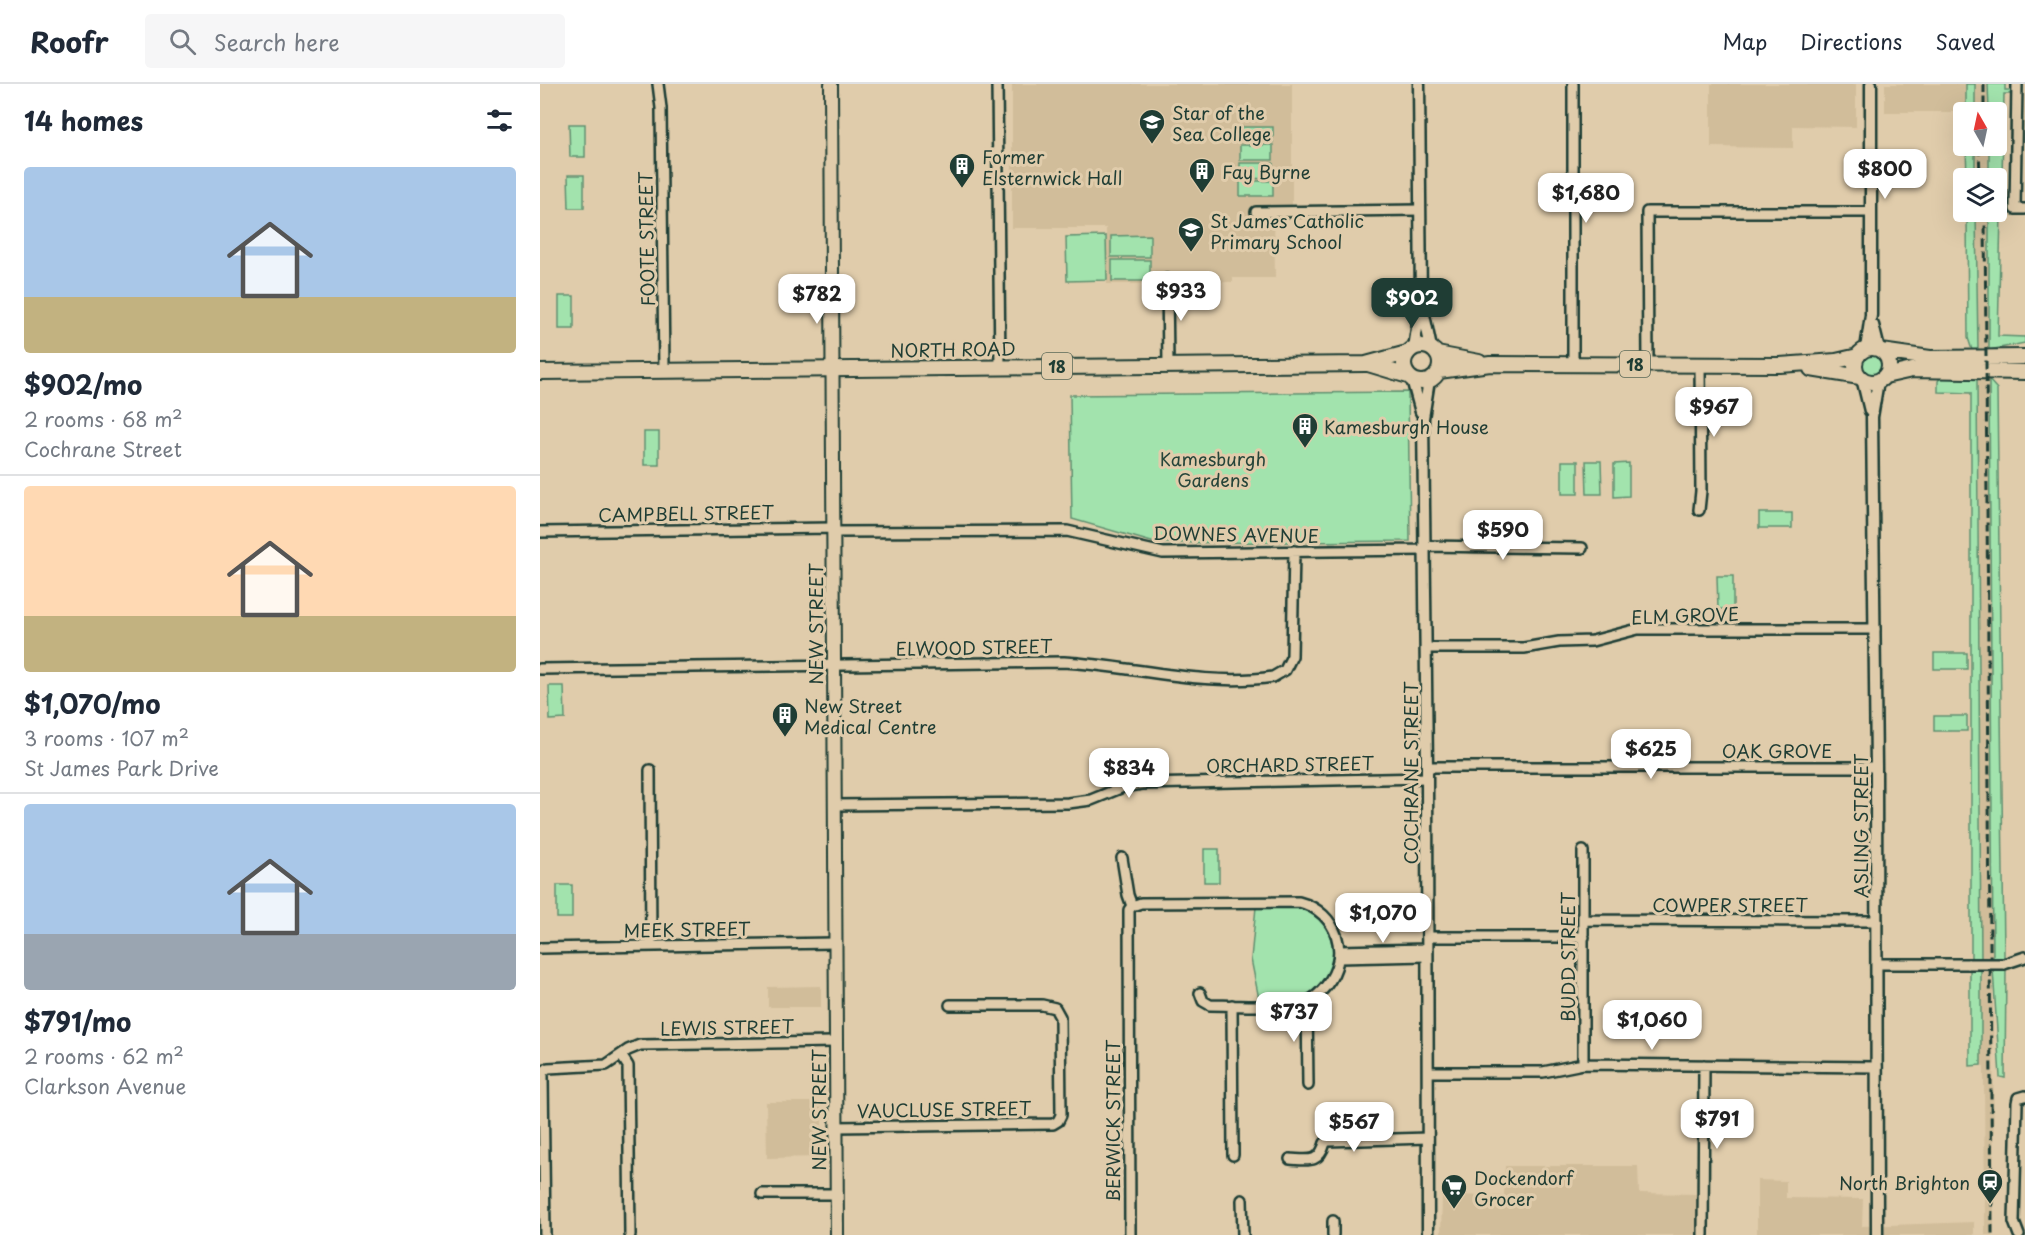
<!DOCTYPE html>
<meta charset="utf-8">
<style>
:root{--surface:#fff;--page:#f6f6f7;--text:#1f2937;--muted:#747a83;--line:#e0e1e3;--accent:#1f3d34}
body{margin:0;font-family:"Playpen Sans",sans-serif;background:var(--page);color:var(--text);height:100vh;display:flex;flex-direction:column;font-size:22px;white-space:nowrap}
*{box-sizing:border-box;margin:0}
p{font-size:20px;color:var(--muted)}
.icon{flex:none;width:33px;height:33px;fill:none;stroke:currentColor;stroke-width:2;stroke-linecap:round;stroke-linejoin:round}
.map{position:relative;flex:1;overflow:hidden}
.side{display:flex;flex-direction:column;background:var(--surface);width:540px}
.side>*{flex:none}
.needle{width:39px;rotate:351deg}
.tools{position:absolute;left:1413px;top:18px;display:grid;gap:12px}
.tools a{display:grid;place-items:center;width:54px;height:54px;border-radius:6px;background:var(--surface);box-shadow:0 6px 24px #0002;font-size:30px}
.price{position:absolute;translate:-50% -51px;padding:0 14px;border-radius:12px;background:#fff;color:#222;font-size:20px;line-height:39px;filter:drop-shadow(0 2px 3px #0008)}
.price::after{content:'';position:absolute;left:50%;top:36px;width:18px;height:14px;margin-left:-9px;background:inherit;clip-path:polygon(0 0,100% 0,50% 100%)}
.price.selected{background:var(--accent);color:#fff}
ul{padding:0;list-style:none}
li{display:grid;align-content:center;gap:12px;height:318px;padding:0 24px}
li+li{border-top:2px solid var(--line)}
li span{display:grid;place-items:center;height:186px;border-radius:6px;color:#555}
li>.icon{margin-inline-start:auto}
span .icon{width:108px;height:108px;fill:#fffc;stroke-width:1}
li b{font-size:26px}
h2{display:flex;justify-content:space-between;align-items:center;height:72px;padding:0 24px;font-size:26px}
header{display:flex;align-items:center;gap:36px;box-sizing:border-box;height:84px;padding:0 30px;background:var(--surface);border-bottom:2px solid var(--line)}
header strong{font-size:28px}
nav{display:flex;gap:33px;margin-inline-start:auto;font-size:21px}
.search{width:420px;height:54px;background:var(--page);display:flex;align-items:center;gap:15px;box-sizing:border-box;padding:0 21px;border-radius:6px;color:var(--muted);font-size:22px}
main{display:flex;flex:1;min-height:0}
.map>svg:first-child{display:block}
</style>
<header>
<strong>Roofr</strong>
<div class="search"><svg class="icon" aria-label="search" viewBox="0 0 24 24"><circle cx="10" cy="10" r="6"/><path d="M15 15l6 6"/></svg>Search here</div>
<nav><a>Map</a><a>Directions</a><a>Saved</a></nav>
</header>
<main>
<section class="side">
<h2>14 homes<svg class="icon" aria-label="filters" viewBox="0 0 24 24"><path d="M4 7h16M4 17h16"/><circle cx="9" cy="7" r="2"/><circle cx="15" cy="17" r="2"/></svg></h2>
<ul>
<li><span style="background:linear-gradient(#a9c7e8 70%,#c2b280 0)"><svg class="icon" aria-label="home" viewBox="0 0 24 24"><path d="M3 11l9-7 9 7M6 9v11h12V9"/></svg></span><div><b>$902/mo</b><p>2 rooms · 68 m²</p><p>Cochrane Street</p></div></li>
<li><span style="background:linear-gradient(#ffd9b3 70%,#c2b280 0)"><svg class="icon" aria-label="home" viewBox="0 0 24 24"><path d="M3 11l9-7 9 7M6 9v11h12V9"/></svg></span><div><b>$1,070/mo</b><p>3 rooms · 107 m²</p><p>St James Park Drive</p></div></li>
<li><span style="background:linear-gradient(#a9c7e8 70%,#9aa5b1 0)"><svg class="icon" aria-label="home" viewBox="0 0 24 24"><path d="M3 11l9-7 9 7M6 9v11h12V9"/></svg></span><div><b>$791/mo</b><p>2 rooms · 62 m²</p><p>Clarkson Avenue</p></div></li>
</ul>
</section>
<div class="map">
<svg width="1485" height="1151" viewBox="0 0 1485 1151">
<rect width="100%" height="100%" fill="#e0ccab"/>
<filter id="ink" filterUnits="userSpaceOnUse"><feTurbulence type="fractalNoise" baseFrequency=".0167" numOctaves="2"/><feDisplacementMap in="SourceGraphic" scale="12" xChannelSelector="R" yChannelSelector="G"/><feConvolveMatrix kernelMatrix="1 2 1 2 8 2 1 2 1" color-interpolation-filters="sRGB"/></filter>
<g filter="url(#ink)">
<path fill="#d1bd9a" d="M 472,0 L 752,0 L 752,122 L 734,122 L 735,194 L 693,194 L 693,198 L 642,199 L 642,195 L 609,195 L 609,200 L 567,200 L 566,144 L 472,144 Z
M 1171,0 L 1316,0 L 1316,43 L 1253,42 L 1253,64 L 1171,63 Z
M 1345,0 L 1426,0 L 1426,28 L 1345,28 Z
M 1435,0 L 1448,0 L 1449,28 L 1435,28 Z
M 1435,62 L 1449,62 L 1449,94 L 1435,94 Z
M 1436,128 L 1449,128 L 1449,266 L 1438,266 Z
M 1438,296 L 1449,296 L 1450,324 L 1453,875 L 1441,875 Z
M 1441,885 L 1453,885 L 1454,1151 L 1445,1151 L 1444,982 L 1441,981 Z
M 281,902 L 281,923 L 228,923 L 228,903 Z
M 282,1018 L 282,1073 L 227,1074 L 226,1018 Z
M 965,1082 L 1098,1082 L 1099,1109 L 1158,1110 L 1157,1140 L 1168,1141 L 1168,1151 L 901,1151 L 902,1111 L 964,1112 Z
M 1217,1096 L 1246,1097 L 1246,1114 L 1323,1115 L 1322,1142 L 1434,1138 L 1434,1151 L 1217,1151 Z"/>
<path fill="#a2e3ad" stroke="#609070" stroke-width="1.5" d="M 1426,0 L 1435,0 L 1435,28 L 1426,28 Z
M 1448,0 L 1465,0 L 1465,6 L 1472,6 L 1472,10 L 1464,10 L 1458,252 L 1485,253 L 1485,259 L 1449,266 L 1449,128 L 1456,128 L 1456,94 L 1449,94 L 1449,62 L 1456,62 L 1456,28 L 1449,28 Z
M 29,40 L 45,40 L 45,73 L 30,73 Z
M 700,43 L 733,43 L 733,58 L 700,58 Z
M 700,61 L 733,61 L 733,76 L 700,76 Z
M 1426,62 L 1435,62 L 1435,94 L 1427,94 Z
M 700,79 L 733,79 L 733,95 L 700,94 Z
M 28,91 L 44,91 L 44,124 L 29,124 Z
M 700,97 L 733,97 L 733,112 L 700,112 Z
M 1427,128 L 1436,128 L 1438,266 L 1432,266 L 1428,254 Z
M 610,151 L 610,173 L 571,173 L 571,152 Z
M 566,152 L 567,196 L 527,197 L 526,153 Z
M 572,176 L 610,176 L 610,197 L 572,197 Z
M 19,212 L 34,212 L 34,245 L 19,245 Z
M1322 281a10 10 0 1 1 20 0a10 10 0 1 1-20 0Z
M 1402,292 L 1437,292 L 1441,875 L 1431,875 L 1431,309 L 1398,308 L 1398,297 Z
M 1449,296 L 1457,305 L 1464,870 L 1464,874 L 1453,875 Z
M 868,308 L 870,457 L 615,459 L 532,435 L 530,311 Z
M 104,348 L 119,348 L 119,381 L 104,381 Z
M 1022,377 L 1038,377 L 1038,410 L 1022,410 Z
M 1046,377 L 1061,377 L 1062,410 L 1047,410 Z
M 1089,379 L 1089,412 L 1074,413 L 1074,380 Z
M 1219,429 L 1252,429 L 1252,444 L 1219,444 Z
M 1177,492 L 1193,492 L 1193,525 L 1178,525 Z
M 1394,569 L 1427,569 L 1427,585 L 1394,585 Z
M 9,602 L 24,602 L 25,635 L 10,636 Z
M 1394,632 L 1427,632 L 1427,647 L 1394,647 Z
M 664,765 L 679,765 L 679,798 L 664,798 Z
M 17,801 L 32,801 L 32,834 L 17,834 Z
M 750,822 C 798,827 810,893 765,912 C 751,917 733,915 719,915 L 711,875 L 716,823 Z
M 1430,884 L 1441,885 L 1441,981 L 1430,982 Z
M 1453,885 L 1466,885 L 1465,994 L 1460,993 Z"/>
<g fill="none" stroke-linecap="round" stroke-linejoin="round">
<g stroke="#1f3d34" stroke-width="14">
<path id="minor" d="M 118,0 L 121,24 L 124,286
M 457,0 L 460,283
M 1033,0 L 1033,280
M 1477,0 L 1475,125 L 1485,125
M 716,128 L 880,126
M 627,195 L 628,282
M 1108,280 L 1107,128 L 1331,128
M 1159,426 L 1161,407 L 1160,280
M 0,448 L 293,444
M 293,448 L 527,447 L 623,469 L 885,466
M 884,462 L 1042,464
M 886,564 L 984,564 L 1019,558 L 1052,557 L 1098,545 L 1335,545
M 0,585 L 524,578 C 594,582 663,603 733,593 L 745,586 L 752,572 L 754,467
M 887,683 L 1336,683
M 110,686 L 111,862
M 294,721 L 528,719 L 551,716 L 583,703 L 602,700 L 887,694
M 1043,767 L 1043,980
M 582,774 L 588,811 L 592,822
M 1044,836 L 1337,837
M 887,853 L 1044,853
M 0,864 L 295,859
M 799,867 L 887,865
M 799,874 L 887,872
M 1337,880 L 1429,880
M 1464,880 L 1485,873
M 767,917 L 768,1001
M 692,921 L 693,1071
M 81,971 L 88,982 L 90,1151
M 888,988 L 1003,988 L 1043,980 L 1337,983
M 296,1043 L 513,1040 L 518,1037 L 521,1031 L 520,933 L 515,924 L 502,921 L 410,921
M 750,1075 C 768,1076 779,1080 785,1059 L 788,1057 L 888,1054
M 222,1110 L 296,1110
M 702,1116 L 703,1151
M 793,1137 L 793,1151
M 5,1151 L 3,993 L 3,988 L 8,984 L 66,981 L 88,966 L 100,961 L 295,958
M 590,1151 L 589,826 L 592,822 L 601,819 L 759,818 C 798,828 811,871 786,902 C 781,908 775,914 768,917 C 747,925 695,921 670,921 L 663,917 L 660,909
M 1163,1151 L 1164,981
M 1479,1151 L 1474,1138 L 1477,1019 L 1478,1014 L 1485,1012"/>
</g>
<g stroke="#1f3d34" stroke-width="15">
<path id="tertiary" d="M 883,226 L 891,264
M 1333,241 L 1339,265
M 874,264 L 881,219 L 879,0
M 1326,265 L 1331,231 L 1331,0
M 1322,294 L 1330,327
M 872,295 L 881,328
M 888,1151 L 887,683 L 883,334 L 889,296
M 1337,1151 L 1336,683 L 1332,333 L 1338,297"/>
</g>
<g stroke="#1f3d34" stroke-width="16">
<path id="secondary" d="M 291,0 L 297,1151"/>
</g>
<g stroke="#1f3d34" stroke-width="18">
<path id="primary" d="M864 280a18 18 0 1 1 36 0a18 18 0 1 1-36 0Z
M1315 281a17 17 0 1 1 34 0a17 17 0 1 1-34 0Z
M 1341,267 L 1390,274 L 1485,273
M 897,270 L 939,278
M 828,280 L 868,292
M 1271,285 L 1320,293
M 899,287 L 950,280 L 1240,281 L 1296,277 L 1318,272
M 0,288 L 826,280 L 867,269
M 1345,292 L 1372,286 L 1485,288"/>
</g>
<use href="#minor" stroke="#e0ccab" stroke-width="9"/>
<use href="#tertiary" stroke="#e0ccab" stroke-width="10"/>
<use href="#secondary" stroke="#e0ccab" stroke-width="12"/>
<use href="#primary" stroke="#e0ccab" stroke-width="14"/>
<path stroke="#1f3d34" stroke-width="3" stroke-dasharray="9 4.5" stroke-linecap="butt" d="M 1444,0 L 1444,28
M 1439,62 L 1440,94
M 1445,128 L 1452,1151"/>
<g stroke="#1f3d34" stroke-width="14" stroke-linecap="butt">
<path id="minor-bridge" d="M 1429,880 L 1464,880"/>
</g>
<use href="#minor-bridge" stroke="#e0ccab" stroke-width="9"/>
</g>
</g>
<defs>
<g id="school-pin" transform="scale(1.35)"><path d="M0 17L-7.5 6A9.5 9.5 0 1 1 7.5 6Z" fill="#1f3d34" stroke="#e0ccab"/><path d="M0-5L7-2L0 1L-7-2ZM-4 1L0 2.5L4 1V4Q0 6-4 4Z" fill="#fff"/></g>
<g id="building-pin" transform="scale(1.35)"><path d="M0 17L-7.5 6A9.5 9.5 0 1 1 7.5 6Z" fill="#1f3d34" stroke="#e0ccab"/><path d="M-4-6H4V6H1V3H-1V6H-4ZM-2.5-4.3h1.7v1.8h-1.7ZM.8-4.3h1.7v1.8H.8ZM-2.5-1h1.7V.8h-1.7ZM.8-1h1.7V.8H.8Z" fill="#fff"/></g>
<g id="station-pin" transform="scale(1.35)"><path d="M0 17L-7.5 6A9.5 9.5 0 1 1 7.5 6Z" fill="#1f3d34" stroke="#e0ccab"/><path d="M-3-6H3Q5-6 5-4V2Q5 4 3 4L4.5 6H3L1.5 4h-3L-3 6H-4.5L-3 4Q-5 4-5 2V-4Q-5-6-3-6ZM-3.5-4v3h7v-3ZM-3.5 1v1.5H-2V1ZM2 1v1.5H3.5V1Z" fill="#fff"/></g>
<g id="supermarket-pin" transform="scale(1.35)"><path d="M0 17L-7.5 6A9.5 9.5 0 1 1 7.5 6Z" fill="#1f3d34" stroke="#e0ccab"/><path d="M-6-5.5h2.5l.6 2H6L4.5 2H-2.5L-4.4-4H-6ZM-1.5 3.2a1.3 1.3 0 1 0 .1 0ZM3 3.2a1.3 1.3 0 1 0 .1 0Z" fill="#fff"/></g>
</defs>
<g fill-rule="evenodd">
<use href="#school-pin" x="612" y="38"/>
<use href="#building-pin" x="422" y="82"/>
<use href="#building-pin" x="662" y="87"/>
<use href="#school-pin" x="651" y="146"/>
<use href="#building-pin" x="765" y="342"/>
<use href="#building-pin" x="245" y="631"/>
<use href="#station-pin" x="1450" y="1098"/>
<use href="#supermarket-pin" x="914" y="1103"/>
</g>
<g text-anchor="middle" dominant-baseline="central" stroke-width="6" stroke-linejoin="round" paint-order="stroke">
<g fill="#e0ccab" stroke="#596858" stroke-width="1.5">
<rect x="1080" y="267" width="30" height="26" rx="4.5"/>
<rect x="502" y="269" width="30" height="26" rx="4.5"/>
</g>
<g font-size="16" font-weight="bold" fill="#1f3d34">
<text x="1095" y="280">18</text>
<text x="517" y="282">18</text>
</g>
<g font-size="18" fill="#1f3d34" stroke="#e0ccab" text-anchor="start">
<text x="632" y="28">Star of the<tspan x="632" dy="21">Sea College</tspan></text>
<text x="442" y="72">Former<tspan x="442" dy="21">Elsternwick Hall</tspan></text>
<text x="682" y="87">Fay Byrne</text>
<text x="670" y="136">St James Catholic<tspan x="670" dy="21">Primary School</tspan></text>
<text x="784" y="342">Kamesburgh House</text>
<text x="264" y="621">New Street<tspan x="264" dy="21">Medical Centre</tspan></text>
<text x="934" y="1093">Dockendorf<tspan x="934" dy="21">Grocer</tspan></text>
<text x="1430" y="1098" text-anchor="end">North Brighton</text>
</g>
<g font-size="18" fill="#1f3d34" stroke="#e0ccab">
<text transform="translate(106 155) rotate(-91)">FOOTE STREET</text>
<text transform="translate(413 265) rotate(-1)">NORTH ROAD</text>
<text transform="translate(146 429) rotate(-1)">CAMPBELL STREET</text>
<text transform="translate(696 450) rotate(1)">DOWNES AVENUE</text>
<text transform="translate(1145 531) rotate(-2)">ELM GROVE</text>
<text transform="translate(275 540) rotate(-90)">NEW STREET</text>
<text transform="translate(434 563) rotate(-1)">ELWOOD STREET</text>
<text x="1237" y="666">OAK GROVE</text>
<text transform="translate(750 680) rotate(-1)">ORCHARD STREET</text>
<text transform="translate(870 689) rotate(-90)">COCHRANE STREET</text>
<text transform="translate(1320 742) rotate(-90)">ASLING STREET</text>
<text x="1190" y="820">COWPER STREET</text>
<text transform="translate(147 845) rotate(-1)">MEEK STREET</text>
<text transform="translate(1027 873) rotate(-90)">BUDD STREET</text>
<text transform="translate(187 943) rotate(-1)">LEWIS STREET</text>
<text transform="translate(404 1025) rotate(-1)">VAUCLUSE STREET</text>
<text transform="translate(278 1026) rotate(-90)">NEW STREET</text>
<text transform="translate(572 1037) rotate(-90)">BERWICK STREET</text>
</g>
<g font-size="18" fill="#26453a" stroke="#e0ccab">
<text x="673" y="374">Kamesburgh<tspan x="673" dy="21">Gardens</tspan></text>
</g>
</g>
</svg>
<div class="tools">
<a><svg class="needle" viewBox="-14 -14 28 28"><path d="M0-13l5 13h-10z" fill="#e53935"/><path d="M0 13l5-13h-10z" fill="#747a83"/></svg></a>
<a><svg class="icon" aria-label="layers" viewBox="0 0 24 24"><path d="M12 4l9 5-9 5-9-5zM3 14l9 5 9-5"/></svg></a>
</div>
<b class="price" style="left:1345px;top:116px">$800</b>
<b class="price" style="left:1046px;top:140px">$1,680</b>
<b class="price" style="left:641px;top:238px">$933</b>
<b class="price" style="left:277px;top:241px">$782</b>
<b class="price selected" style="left:872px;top:245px">$902</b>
<b class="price" style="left:1174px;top:354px">$967</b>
<b class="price" style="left:963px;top:477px">$590</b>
<b class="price" style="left:1111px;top:696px">$625</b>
<b class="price" style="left:589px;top:715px">$834</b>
<b class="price" style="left:843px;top:860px">$1,070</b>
<b class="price" style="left:754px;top:959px">$737</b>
<b class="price" style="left:1112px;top:967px">$1,060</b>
<b class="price" style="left:1177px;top:1066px">$791</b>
<b class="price" style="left:814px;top:1069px">$567</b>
</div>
</main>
